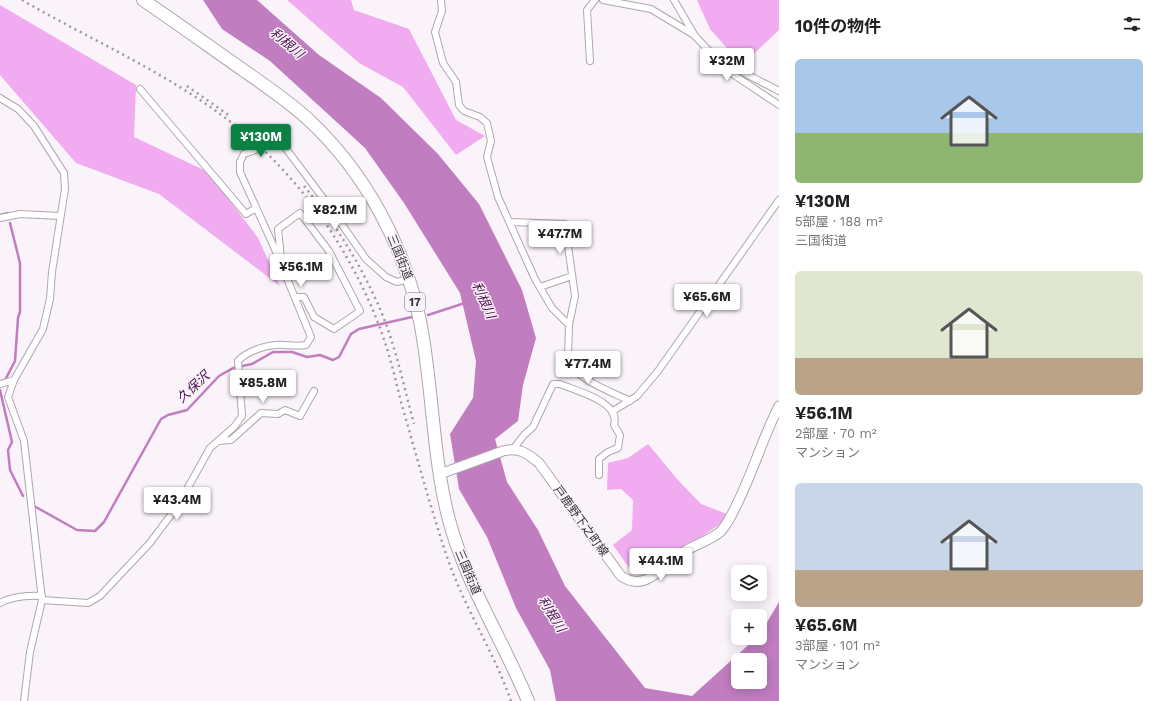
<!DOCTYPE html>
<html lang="ja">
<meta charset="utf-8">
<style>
:root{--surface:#fff;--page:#f2f2f2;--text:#222;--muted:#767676;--accent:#0b8043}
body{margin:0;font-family:"Work Sans","Noto Sans JP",sans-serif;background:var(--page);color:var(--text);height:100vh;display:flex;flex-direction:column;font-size:15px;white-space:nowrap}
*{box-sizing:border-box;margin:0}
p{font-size:13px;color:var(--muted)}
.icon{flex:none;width:22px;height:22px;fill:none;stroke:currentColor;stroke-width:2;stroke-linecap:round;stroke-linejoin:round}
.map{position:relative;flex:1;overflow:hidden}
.side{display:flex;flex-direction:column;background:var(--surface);width:380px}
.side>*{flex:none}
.fabs{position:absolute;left:731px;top:565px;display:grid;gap:8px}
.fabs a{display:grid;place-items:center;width:36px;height:36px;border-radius:6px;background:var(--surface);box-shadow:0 2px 10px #0003;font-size:20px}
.price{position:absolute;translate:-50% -34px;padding:0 9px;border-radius:4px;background:#fff;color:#222;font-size:13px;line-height:26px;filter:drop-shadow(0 1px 2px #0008)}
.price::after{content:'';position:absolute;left:50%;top:24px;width:12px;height:9px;margin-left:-6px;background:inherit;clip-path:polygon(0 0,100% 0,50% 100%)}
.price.on{background:var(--accent);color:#fff}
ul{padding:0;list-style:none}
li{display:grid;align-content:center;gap:8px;height:212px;padding:0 16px}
li span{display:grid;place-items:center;height:124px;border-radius:6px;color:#555}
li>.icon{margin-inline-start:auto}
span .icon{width:72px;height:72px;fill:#fffc;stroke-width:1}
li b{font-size:17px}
h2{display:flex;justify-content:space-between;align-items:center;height:48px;padding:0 16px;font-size:17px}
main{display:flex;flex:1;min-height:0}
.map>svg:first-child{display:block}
</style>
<main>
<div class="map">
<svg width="779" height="701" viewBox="0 0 779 701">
<rect width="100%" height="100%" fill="#fbf3fa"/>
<path fill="#f1abf1" d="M 287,0 L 351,0 L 354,10 L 409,29 L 456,120 L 485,136 L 456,155 L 403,87 L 359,63 Z
M 697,0 L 779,0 L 779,30 L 742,65 L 710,29 Z
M 0,5 L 136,85 L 134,137 L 208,172 L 258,238 L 280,286 L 159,194 L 76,163 L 0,75 Z
M 648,444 L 678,480 L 701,504 L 732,516 L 651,571 L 630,569 L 613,545 L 632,530 L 633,500 L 621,489 L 607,490 L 608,463 L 628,458 Z"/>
<path fill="#c07dc0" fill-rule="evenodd" d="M 203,0 L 257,0 L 319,55 L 381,98 L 438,154 L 479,204 L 522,290 L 536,338 L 523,385 L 518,421 L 495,439 L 507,482 L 538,530 L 565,586 L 645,688 L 692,696 L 756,638 L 760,638 L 760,634 L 779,602 L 779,701 L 556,701 L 550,670 L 516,608 L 487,537 L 459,489 L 450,434 L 473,398 L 476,361 L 460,293 L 404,203 L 365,148 L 270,61 L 222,29 ZM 738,660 L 760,660 L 760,682 L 738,682 Z"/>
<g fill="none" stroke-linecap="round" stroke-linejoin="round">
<path stroke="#c07dc0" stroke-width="2.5" d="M 0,215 L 8,213
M 428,315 L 465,303
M 4,382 L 15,361 L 18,318 L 20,312 L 20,263 L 10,223
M 0,390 L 12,442 L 8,450 L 10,470 L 23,496
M 34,506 L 77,530 L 95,531 L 104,522 L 161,419 L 168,415 L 187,410 L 219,376 L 233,368 L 252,364 L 273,352 L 292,352 L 307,357 L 320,355 L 333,360 L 339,357 L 351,334 L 359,329 L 412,317"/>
<g stroke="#aea7ae" stroke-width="8">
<path id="street" d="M 441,0 L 442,11 L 435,32 L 443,63 L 456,82 L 459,105 L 464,111 L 480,117 L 487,123 L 491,141 L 487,157 L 498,197 L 535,279 L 552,308 L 569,325 L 568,359 C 574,379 612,392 630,401
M 603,0 L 651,9 L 694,35
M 674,0 L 695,36 L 728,71 L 779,105
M 590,61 L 587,10 L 595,0
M 726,69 L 733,67 L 779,91
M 140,89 L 246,214 L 256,208
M 0,98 L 18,109 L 34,126 L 64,173 L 65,189 L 52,272 L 50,299 L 43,329 L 14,380 L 8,397 L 24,441 L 42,600 L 30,652 L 24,701
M 272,144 L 284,146 L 329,206 L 366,259 L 386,277 L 397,282 L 409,279
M 0,218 L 20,214 L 60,216
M 511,222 L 565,224 L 575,296 L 569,325
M 281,258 L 278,229 L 300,213 L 329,251 L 360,311 L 334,329 L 314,317 L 304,297 L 295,297
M 540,287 L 572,276
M 0,384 L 14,380
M 613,411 L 637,396 L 658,371 L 779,200
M 218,441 L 231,440 L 261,413 L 278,414 L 285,410 L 300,416 L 314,391
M 514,448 L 524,435 L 533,427 L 553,384 L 560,384 C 577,391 621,402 614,425 L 620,435 L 618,448 L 608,452 L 599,459 L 599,475
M 42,600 L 88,603 L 100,596 L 149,544 L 177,507 L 210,448 L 234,427 L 242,416 L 238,361 C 246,352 263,346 275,345 C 286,344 295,347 306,345 L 311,337 L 274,247 L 240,172 L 240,162 L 244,154
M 0,603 C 13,596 27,595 42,596"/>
</g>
<g stroke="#aea7ae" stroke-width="11">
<path id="secondary" d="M 440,474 L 503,451 C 519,447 527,453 539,463 L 621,576 C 643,591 658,572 675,558 C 688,546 707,543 720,532 C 728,524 732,514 737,504 C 753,472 763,437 779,406"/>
</g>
<g stroke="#aea7ae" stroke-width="14">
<path id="highway" d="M 143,0 C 177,23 210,47 243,70 C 266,86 290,102 310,121 C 366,174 404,245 420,321 C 433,386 432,455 449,520 C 466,584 503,640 528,701"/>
</g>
<use href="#street" stroke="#fff" stroke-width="6"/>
<use href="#secondary" stroke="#fff" stroke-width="9"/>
<use href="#highway" stroke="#fff" stroke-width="12"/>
<path stroke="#9d989d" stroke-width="2.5" stroke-dasharray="2 4" stroke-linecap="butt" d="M 22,0 C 98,44 182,79 249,137 C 307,187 353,256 380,328 C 389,352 395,377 401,402 C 416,454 430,506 447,557 C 464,607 494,652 511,701
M 187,86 L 230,116
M 304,186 C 338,227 367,274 386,324 C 398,357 405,391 414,424"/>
<g stroke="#aea7ae" stroke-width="8" stroke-linecap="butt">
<path id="street-bridge" d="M 244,154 L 272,144"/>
</g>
<use href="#street-bridge" stroke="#fff" stroke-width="6"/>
</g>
<g text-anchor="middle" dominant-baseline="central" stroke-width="3" stroke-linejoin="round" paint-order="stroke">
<rect fill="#fbf3fa" stroke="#726d72" stroke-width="1" x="405" y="293" width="20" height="18" rx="3"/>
<g font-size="11" font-weight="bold" fill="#373437">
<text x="415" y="302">17</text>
</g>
<g font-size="12" fill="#373437" stroke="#fbf3fa">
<text transform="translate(400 257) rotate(68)">三国街道</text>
<text transform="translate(581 521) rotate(54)">戸鹿野下之町線</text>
<text transform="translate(468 572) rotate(67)">三国街道</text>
</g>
<g font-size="13" font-style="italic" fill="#4b0d4d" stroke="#fbf3fa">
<text transform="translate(287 43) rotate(40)">利根川</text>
<text transform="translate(484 300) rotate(66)">利根川</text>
<text transform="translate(193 387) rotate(-43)">久保沢</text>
<text transform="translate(552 614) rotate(58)">利根川</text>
</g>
</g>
</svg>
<div class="fabs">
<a><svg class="icon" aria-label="layers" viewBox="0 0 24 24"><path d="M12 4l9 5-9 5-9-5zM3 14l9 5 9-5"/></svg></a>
<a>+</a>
<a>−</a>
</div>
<b class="price" style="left:727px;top:82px">¥32M</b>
<b class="price on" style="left:261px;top:158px">¥130M</b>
<b class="price" style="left:335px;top:231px">¥82.1M</b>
<b class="price" style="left:560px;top:255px">¥47.7M</b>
<b class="price" style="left:301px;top:288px">¥56.1M</b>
<b class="price" style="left:707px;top:318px">¥65.6M</b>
<b class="price" style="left:588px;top:385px">¥77.4M</b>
<b class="price" style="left:263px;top:404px">¥85.8M</b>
<b class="price" style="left:177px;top:521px">¥43.4M</b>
<b class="price" style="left:661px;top:582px">¥44.1M</b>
</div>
<section class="side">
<h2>10件の物件<svg class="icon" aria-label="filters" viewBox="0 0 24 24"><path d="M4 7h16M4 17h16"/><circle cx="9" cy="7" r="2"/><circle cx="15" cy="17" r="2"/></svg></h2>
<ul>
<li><span style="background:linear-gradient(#a9c7e8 60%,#8fb573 0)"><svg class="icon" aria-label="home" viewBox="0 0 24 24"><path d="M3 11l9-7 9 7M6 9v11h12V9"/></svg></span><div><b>¥130M</b><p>5部屋 · 188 m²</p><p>三国街道</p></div></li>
<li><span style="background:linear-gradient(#dfe7d0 70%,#b9a48a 0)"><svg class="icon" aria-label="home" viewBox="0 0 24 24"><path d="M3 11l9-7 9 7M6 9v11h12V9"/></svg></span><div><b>¥56.1M</b><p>2部屋 · 70 m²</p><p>マンション</p></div></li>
<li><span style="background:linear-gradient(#c9d6e8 70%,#b9a48a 0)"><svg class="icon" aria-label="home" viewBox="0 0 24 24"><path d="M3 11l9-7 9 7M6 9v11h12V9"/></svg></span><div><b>¥65.6M</b><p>3部屋 · 101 m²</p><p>マンション</p></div></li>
</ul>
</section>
</main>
